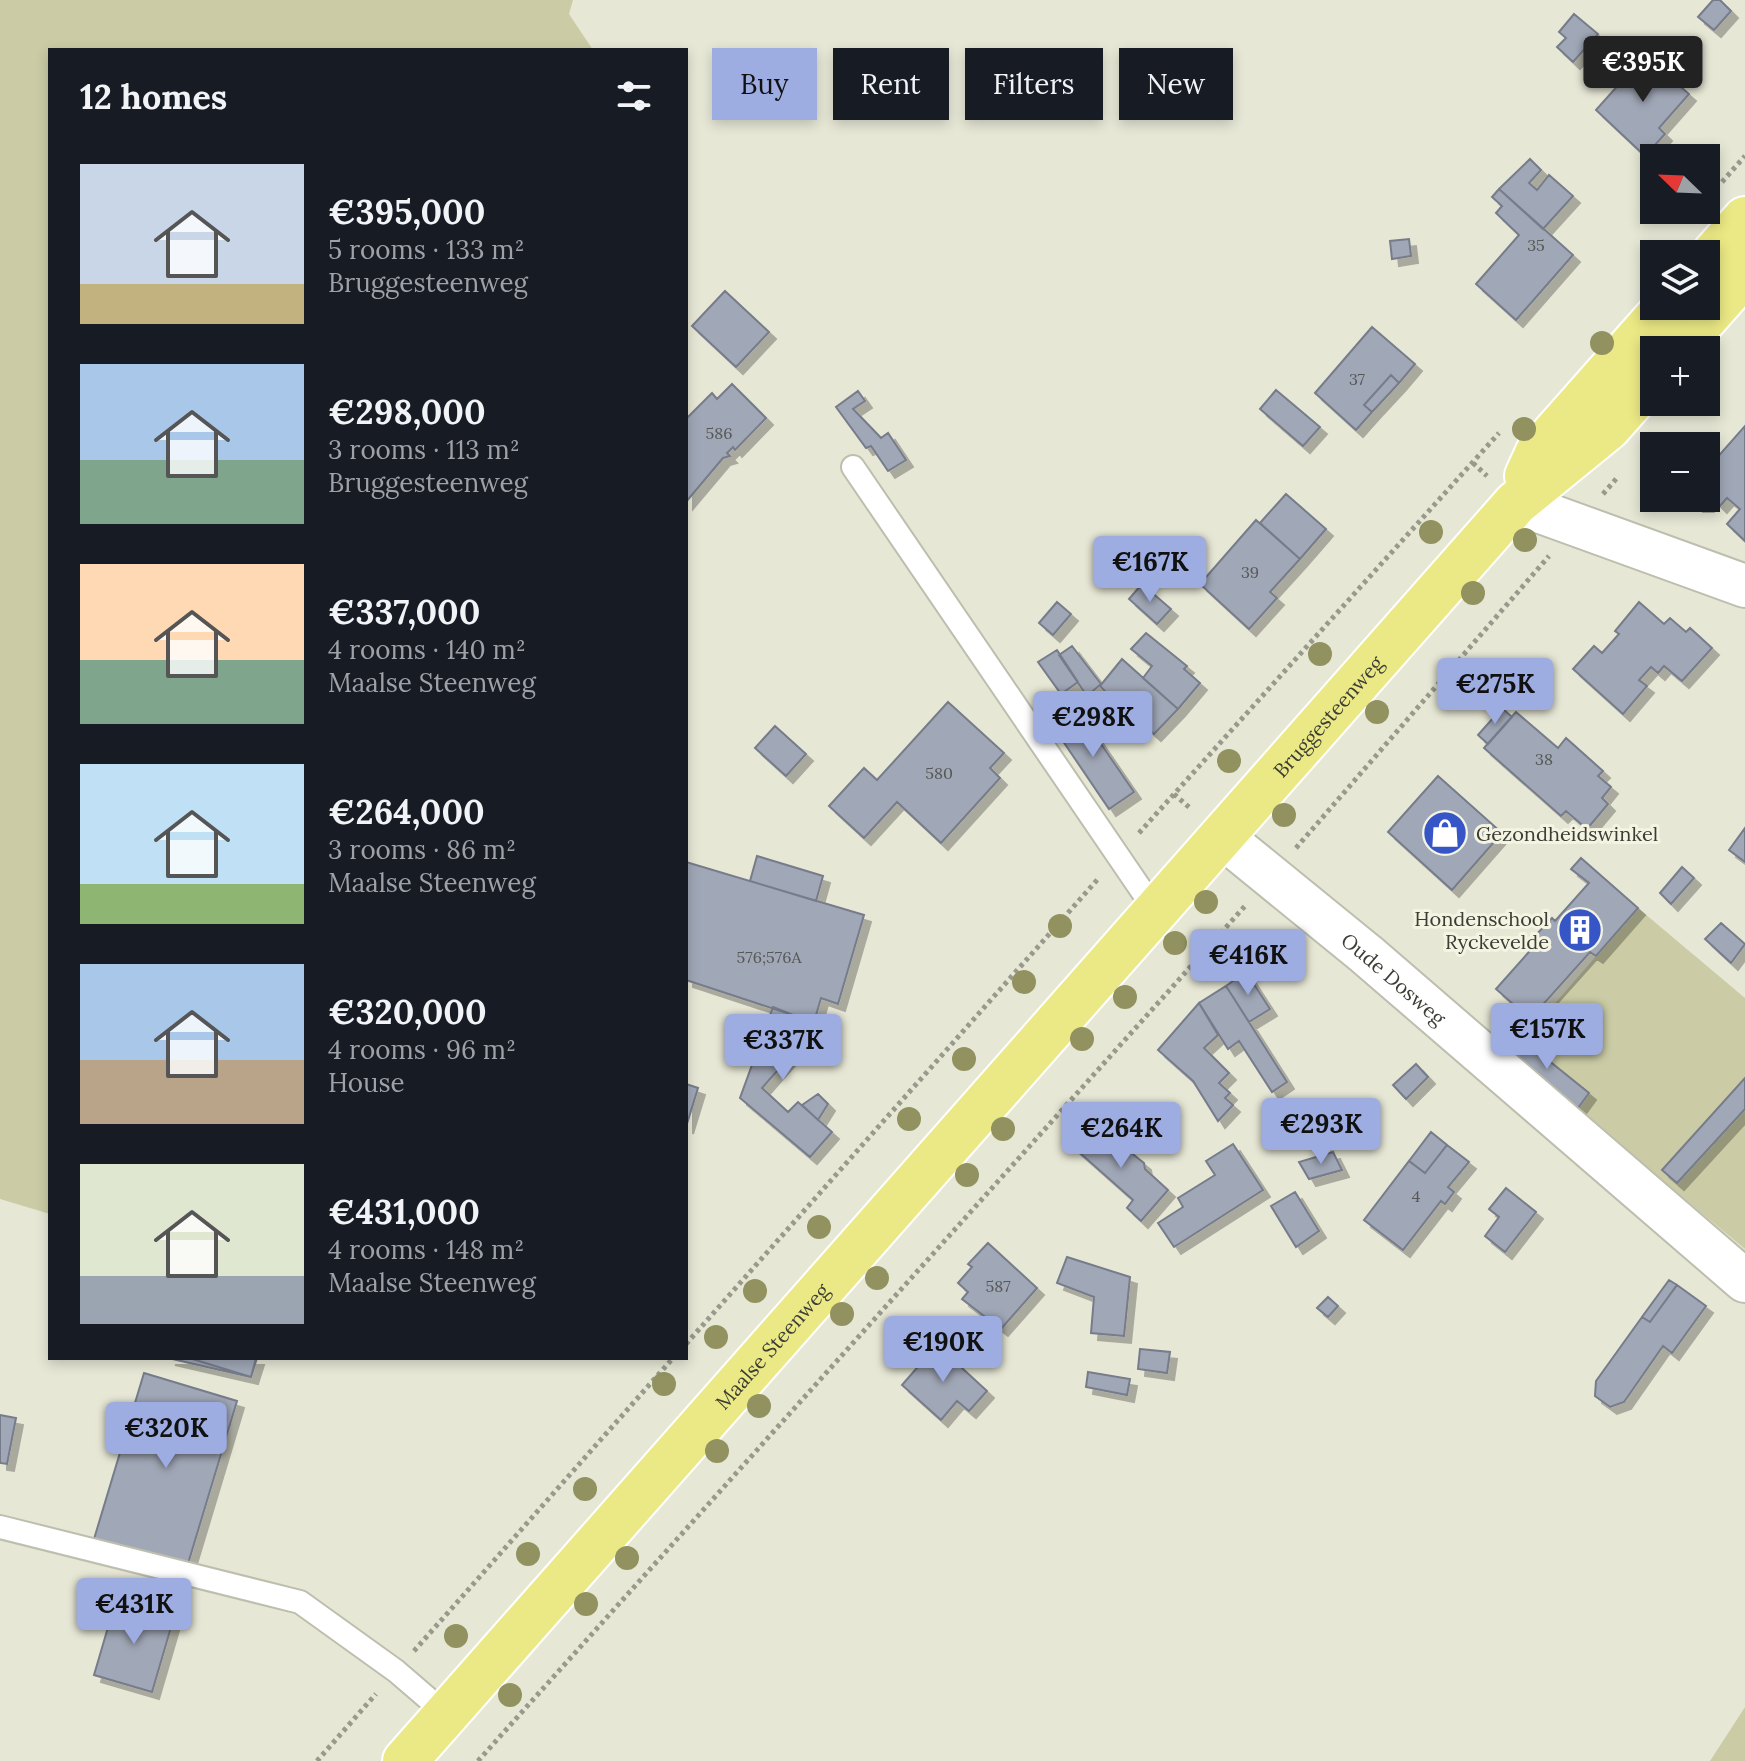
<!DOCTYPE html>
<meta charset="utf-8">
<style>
:root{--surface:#171b24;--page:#242831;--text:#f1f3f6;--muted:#9ea1a6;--accent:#9dace1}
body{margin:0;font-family:Lora,serif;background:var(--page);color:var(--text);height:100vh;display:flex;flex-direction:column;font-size:30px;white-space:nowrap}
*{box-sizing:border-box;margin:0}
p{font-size:26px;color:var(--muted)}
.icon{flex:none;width:44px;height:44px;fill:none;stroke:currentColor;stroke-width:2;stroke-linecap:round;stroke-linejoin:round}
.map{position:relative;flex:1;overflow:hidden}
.panel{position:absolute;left:48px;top:48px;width:640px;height:1312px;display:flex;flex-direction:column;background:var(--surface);border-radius:0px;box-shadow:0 4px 12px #0003}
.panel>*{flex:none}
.banner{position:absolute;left:712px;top:48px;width:760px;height:72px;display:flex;gap:16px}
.needle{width:52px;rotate:293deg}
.fabs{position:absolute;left:1640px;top:144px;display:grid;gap:16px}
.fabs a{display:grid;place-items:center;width:80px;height:80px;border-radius:0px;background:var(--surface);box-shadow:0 4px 12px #0003;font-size:40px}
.price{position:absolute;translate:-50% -68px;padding:0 18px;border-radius:8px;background:var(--accent);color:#111;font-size:26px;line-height:52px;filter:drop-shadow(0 2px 4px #0008)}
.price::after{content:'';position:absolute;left:50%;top:48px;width:24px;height:18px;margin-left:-12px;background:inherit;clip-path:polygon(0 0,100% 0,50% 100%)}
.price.selected{background:#222;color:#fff}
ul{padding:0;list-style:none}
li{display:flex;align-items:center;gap:24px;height:200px;padding:0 32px}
li span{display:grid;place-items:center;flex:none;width:224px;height:160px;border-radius:0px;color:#555}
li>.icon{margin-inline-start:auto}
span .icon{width:96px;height:96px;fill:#fffc;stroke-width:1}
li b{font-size:34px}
h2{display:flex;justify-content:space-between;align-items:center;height:96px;padding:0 32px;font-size:34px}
.chip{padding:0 28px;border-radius:0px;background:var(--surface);box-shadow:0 4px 12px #0003;font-size:28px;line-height:72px}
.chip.selected{background:var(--accent);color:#111}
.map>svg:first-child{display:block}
</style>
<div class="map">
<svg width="1745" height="1761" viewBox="0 0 1745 1761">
<defs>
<filter id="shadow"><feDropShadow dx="7" dy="7" stdDeviation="0" flood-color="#0004"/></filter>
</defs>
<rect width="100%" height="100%" fill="#e7e7d6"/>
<path fill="#cbcca6" d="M 0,0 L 573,0 L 569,14 L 593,50 L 50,50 L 50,1214 L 0,1199 Z
M 1638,908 L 1745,998 L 1745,1249 L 1505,1050 L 1517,1035 L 1524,1039 Z
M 1745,1707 L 1745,1761 L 1710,1761 Z"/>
<path fill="#a0a7b6" stroke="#767c8a" stroke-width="2" filter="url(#shadow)" d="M 1713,0 L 1720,0 L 1731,11 L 1714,30 L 1698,17 Z
M 1574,14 L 1598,34 L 1573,62 L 1557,47 L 1566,38 L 1559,32 Z
M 1641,52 L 1689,94 L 1659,128 L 1665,134 L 1645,156 L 1596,110 L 1630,72 L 1627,68 Z
M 1530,159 L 1541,170 L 1529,183 L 1537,190 L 1549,175 L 1573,196 L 1543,229 L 1499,189 Z
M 1499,189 L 1573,255 L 1516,320 L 1476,284 L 1519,235 L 1496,213 L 1502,206 L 1492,197 Z
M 1409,239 L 1411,256 L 1392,259 L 1390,241 Z
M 725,291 L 769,332 L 736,367 L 692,326 Z
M 1372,327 L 1415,364 L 1399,383 L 1391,375 L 1364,405 L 1372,412 L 1356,430 L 1315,393 Z
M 1391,375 L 1399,383 L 1372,412 L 1364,405 Z
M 732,384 L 766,418 L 735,450 L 733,447 L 727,453 L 730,456 L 723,458 L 686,502 L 686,419 L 712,393 L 717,399 Z
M 1276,390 L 1320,427 L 1303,446 L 1260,409 Z
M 858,391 L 865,401 L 853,409 L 881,438 L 888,433 L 906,460 L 888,471 L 871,446 L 866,448 L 836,407 Z
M 1745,426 L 1745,541 L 1727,524 L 1740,509 L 1727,498 L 1720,506 L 1713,499 L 1707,505 L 1696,505 L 1696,498 L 1706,498 L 1706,475 L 1709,471 L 1707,469 Z
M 1286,494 L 1326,529 L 1300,559 L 1260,523 Z
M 1256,520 L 1300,559 L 1270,592 L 1277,598 L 1249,629 L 1200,584 Z
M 1142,584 L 1171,609 L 1157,624 L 1129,599 Z
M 1057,602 L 1071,614 L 1053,635 L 1039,623 Z
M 1639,602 L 1664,624 L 1670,618 L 1686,632 L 1690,628 L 1712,648 L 1682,681 L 1664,666 L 1658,673 L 1651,667 L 1639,680 L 1647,686 L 1623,714 L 1573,669 L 1594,646 L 1602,653 L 1619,634 L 1615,631 Z
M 1146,633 L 1187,666 L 1184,669 L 1200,683 L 1178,709 L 1143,678 L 1152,666 L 1131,649 Z
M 1072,646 L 1101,684 L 1087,696 L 1059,655 Z
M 1057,650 L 1078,682 L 1061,694 L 1038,662 Z
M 1122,659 L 1178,709 L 1154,734 L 1138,720 L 1135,723 L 1100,686 Z
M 948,702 L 1004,753 L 990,768 L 1000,778 L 941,843 L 897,802 L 864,838 L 829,806 L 864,768 L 877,780 Z
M 1502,708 L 1512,717 L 1488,744 L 1478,735 Z
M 1077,709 L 1134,792 L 1109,809 L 1052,725 Z
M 1516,712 L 1558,748 L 1566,738 L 1603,771 L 1598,776 L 1611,787 L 1602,798 L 1608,804 L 1587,829 L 1566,811 L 1561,816 L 1484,748 Z
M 775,726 L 806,754 L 786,776 L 755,748 Z
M 1438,776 L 1502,833 L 1452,890 L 1388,832 Z
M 1745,828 L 1745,862 L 1729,850 Z
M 757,856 L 823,876 L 816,901 L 750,881 Z
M 1581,858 L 1638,908 L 1596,956 L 1590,952 L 1530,1019 L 1496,989 L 1536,944 L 1532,939 L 1552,918 L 1555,921 L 1589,883 L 1571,869 Z
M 686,862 L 864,915 L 838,1004 L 821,998 L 814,1022 L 686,980 Z
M 1682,867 L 1694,878 L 1671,904 L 1660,893 Z
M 1721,923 L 1745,944 L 1731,963 L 1705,939 Z
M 1246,972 L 1270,1009 L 1249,1022 L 1226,986 Z
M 1226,986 L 1287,1082 L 1272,1092 L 1239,1041 L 1228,1049 L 1199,1003 Z
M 1199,1003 L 1218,1035 L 1204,1048 L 1229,1073 L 1219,1083 L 1230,1093 L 1225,1098 L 1233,1105 L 1218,1121 L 1193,1081 L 1158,1050 Z
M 773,1007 L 818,1025 L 762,1088 L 788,1112 L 798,1102 L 832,1132 L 810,1157 L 740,1098 Z
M 1517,1035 L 1589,1093 L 1578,1108 L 1505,1050 Z
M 1416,1064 L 1428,1077 L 1406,1099 L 1393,1085 Z
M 1745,1078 L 1745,1109 L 1677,1183 L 1662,1170 Z
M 686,1084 L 698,1088 L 686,1127 Z
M 818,1094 L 828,1104 L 818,1120 L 802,1105 Z
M 1094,1123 L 1144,1163 L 1145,1169 L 1168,1190 L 1141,1221 L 1127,1208 L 1133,1200 L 1072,1146 Z
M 1431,1132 L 1447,1145 L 1425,1173 L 1409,1161 Z
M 1233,1144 L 1263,1190 L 1174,1247 L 1158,1223 L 1183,1207 L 1178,1198 L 1215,1175 L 1206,1161 Z
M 1447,1145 L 1469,1162 L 1448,1187 L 1454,1192 L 1445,1204 L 1441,1201 L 1403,1250 L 1364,1220 L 1409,1161 L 1425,1173 Z
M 1447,1145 L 1469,1162 L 1448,1187 L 1454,1192 L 1445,1204 L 1441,1201 L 1403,1250 L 1364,1220 L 1409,1161 L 1425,1173 Z
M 1333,1152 L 1342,1170 L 1309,1179 L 1299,1162 Z
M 1506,1188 L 1536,1212 L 1505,1252 L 1485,1236 L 1499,1217 L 1489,1209 Z
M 1295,1192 L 1319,1231 L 1296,1247 L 1271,1206 Z
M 988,1243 L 1037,1288 L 1001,1329 L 962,1299 L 968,1292 L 958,1283 L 972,1267 L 968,1264 Z
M 1067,1257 L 1130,1277 L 1124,1336 L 1091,1333 L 1094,1297 L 1057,1283 Z
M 1669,1280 L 1677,1285 L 1650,1322 L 1642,1317 Z
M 1677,1285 L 1706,1306 L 1672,1353 L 1663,1346 L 1624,1402 L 1610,1407 L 1595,1396 L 1596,1381 L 1642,1317 L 1650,1322 Z
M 1328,1297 L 1338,1306 L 1328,1317 L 1317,1308 Z
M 937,1345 L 987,1391 L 969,1411 L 957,1401 L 941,1420 L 902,1385 Z
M 1140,1349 L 1170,1352 L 1167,1373 L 1138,1369 Z
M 168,1358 L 256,1358 L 251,1377 Z
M 189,1358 L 257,1358 L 251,1377 Z
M 1088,1372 L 1130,1379 L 1127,1395 L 1086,1387 Z
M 144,1373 L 237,1401 L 187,1567 L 94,1539 Z
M 0,1415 L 16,1418 L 7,1464 L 0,1463 Z
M 116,1600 L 174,1617 L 152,1692 L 94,1675 Z"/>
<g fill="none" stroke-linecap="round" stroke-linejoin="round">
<g stroke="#bdbead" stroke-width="26">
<path id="service" d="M 853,467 L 1155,910
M 0,1527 L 300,1602 L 396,1671 L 446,1714"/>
</g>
<g stroke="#bdbead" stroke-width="46">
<g id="minor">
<path d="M 1516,503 L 1745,586"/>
<path id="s1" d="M 1221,836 L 1366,954 L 1745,1281"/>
</g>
</g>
<g stroke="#fff" stroke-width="48">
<g id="primary">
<path d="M 1706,263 L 1745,219"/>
<path d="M 1677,350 L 1745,273"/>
<path d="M 1527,476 L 1538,452 L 1667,306"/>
<path id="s2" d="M 405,1761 L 1516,503 L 1608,428 L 1654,376"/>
</g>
</g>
<path stroke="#99998c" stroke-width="5" stroke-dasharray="4 4" stroke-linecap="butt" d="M 1722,182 L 1745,156
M 1658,254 L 1667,244
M 1644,270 L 1654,259
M 1473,463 L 1487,476
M 1603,494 L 1617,478
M 1174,794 L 1191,809
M 1139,833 L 1499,433
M 1296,848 L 1549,556
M 686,1344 L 1098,879
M 414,1651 L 673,1358
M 317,1761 L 376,1694
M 478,1761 L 1245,906"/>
<use href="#service" stroke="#fff" stroke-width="22"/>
<use href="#minor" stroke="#fff" stroke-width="42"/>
<use href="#primary" stroke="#ebe985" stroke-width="44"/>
</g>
<g fill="#929160">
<circle cx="1602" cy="343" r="12"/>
<circle cx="1524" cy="429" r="12"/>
<circle cx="1431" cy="532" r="12"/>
<circle cx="1525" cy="540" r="12"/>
<circle cx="1473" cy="593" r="12"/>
<circle cx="1320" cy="654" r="12"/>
<circle cx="1377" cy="712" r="12"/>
<circle cx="1229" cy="761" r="12"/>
<circle cx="1284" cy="815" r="12"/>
<circle cx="1206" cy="902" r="12"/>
<circle cx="1060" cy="926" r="12"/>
<circle cx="1175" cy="943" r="12"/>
<circle cx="1024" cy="982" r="12"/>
<circle cx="1125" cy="997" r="12"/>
<circle cx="1082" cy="1039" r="12"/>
<circle cx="964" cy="1059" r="12"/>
<circle cx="909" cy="1119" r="12"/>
<circle cx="1003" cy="1129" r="12"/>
<circle cx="967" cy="1175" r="12"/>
<circle cx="819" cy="1227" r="12"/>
<circle cx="877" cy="1278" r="12"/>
<circle cx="755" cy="1291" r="12"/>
<circle cx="842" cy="1314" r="12"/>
<circle cx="716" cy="1337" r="12"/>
<circle cx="664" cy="1384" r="12"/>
<circle cx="759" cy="1406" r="12"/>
<circle cx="717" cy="1451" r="12"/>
<circle cx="585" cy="1489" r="12"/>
<circle cx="528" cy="1554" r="12"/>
<circle cx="627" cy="1558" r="12"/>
<circle cx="586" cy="1604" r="12"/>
<circle cx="456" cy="1636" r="12"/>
<circle cx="510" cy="1695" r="12"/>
</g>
<defs>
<g id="shop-disc" transform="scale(2.3)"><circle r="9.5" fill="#3656c7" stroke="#f4f4e3"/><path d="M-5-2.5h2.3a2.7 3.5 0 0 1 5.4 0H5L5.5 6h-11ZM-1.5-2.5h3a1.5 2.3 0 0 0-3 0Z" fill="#fff"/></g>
<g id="building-disc" transform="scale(2.3)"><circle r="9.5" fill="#3656c7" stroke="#f4f4e3"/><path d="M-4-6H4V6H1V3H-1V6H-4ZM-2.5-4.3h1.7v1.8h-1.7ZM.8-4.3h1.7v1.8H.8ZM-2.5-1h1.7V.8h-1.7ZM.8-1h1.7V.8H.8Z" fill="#fff"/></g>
</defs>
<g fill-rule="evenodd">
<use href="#shop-disc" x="1445" y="833"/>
<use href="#building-disc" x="1580" y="930"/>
</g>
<g text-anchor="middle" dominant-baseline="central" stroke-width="6" stroke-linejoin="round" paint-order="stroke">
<g font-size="16" fill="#565856">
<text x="1536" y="245">35</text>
<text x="1357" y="379">37</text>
<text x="719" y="433">586</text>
<text x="1250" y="572">39</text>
<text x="1544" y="759">38</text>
<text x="939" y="773">580</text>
<text x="769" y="957">576;576A</text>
<text x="1416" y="1196">4</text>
<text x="998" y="1286">587</text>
</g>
<g font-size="20" fill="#3d3d36" stroke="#f4f4e3">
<text stroke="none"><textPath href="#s2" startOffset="1394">Bruggesteenweg</textPath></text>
<text stroke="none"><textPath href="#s1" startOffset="224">Oude Dosweg</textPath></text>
<text stroke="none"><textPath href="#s2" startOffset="554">Maalse Steenweg</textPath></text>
</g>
<g font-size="20" fill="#3d3d36" stroke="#f4f4e3" text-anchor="start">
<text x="1476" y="833">Gezondheidswinkel</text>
<text x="1549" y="918" text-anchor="end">Hondenschool<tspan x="1549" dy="23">Ryckevelde</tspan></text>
</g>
</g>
</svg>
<div class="fabs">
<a><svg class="needle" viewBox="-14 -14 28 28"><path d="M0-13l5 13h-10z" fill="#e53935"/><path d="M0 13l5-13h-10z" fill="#9ea1a6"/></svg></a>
<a><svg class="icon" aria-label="layers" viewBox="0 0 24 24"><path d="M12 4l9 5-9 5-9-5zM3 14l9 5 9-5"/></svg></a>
<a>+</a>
<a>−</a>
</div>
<b class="price selected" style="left:1643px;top:104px">€395K</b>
<b class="price" style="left:1150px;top:604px">€167K</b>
<b class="price" style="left:1495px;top:726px">€275K</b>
<b class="price" style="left:1093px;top:759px">€298K</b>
<b class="price" style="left:1248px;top:997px">€416K</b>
<b class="price" style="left:1547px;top:1071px">€157K</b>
<b class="price" style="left:783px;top:1082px">€337K</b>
<b class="price" style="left:1321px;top:1166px">€293K</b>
<b class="price" style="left:1121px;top:1170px">€264K</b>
<b class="price" style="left:943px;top:1384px">€190K</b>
<b class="price" style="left:166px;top:1470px">€320K</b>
<b class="price" style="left:134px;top:1646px">€431K</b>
<div class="banner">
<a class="chip selected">Buy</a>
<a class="chip">Rent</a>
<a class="chip">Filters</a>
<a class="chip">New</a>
</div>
<section class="panel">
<h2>12 homes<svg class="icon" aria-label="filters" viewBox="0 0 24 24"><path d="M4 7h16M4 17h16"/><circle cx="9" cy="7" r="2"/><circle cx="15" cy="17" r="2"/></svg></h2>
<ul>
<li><span style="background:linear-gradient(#c9d6e8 75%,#c2b280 0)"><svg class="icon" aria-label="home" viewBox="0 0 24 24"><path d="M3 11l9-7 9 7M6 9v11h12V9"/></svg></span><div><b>€395,000</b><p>5 rooms · 133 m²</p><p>Bruggesteenweg</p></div></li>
<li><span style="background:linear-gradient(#a9c7e8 60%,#7fa58c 0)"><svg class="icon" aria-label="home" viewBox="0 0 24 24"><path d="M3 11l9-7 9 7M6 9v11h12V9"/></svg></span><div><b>€298,000</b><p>3 rooms · 113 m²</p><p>Bruggesteenweg</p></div></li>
<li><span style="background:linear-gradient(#ffd9b3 60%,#7fa58c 0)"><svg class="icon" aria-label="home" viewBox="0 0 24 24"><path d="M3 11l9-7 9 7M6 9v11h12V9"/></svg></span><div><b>€337,000</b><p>4 rooms · 140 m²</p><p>Maalse Steenweg</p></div></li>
<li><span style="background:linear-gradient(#bfe0f5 75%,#8fb573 0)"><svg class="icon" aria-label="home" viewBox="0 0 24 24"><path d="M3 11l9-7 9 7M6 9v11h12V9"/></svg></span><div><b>€264,000</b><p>3 rooms · 86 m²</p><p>Maalse Steenweg</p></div></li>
<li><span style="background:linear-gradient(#a9c7e8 60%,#b9a48a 0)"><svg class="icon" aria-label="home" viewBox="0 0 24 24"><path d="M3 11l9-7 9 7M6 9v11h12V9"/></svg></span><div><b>€320,000</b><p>4 rooms · 96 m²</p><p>House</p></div></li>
<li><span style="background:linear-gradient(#dfe7d0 70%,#9aa5b1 0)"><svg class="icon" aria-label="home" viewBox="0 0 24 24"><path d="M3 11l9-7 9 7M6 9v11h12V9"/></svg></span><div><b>€431,000</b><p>4 rooms · 148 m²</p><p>Maalse Steenweg</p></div></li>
</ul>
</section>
</div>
